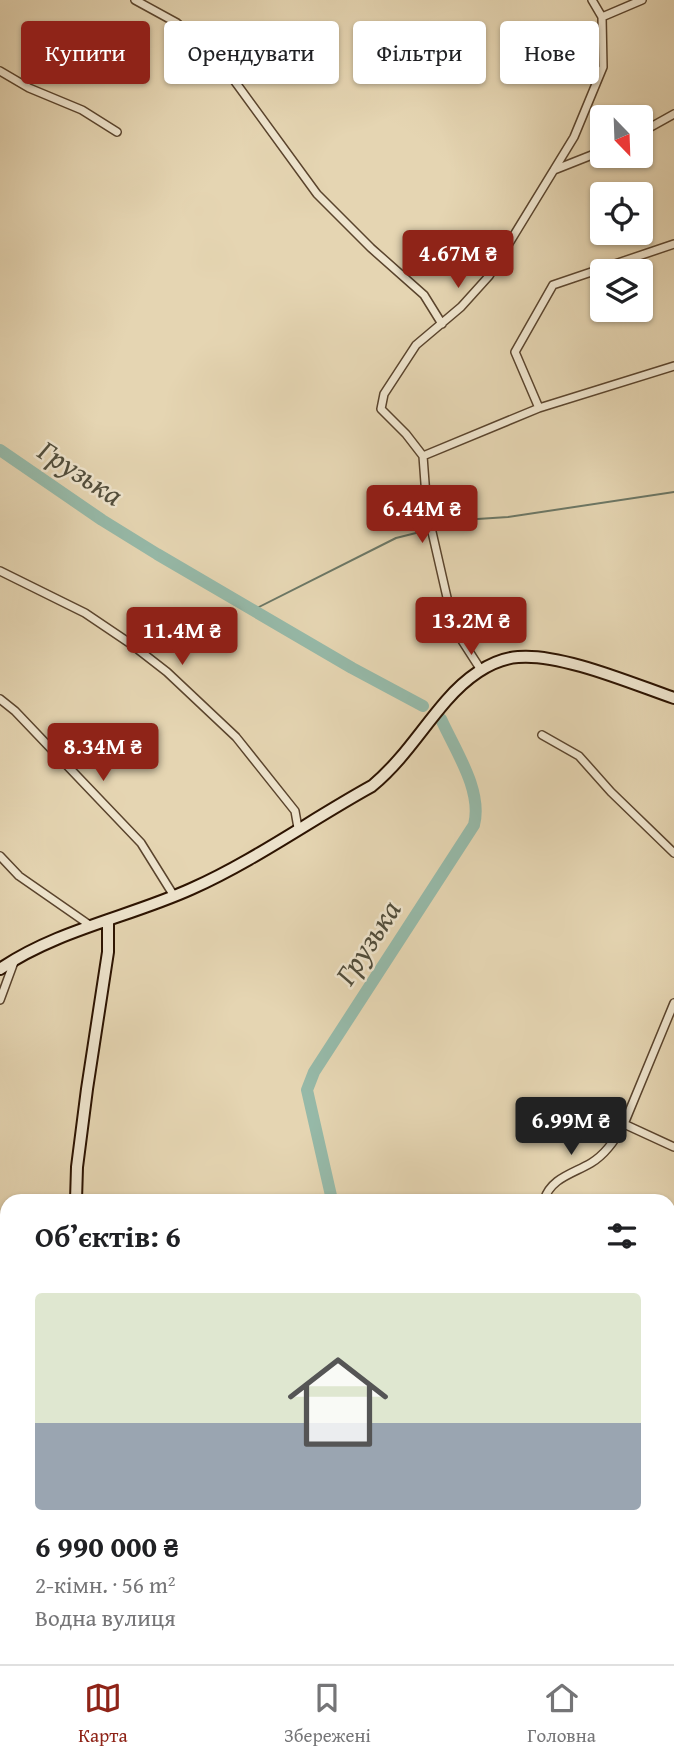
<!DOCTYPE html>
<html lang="uk">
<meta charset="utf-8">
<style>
:root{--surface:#fff;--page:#f2f2f2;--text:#202124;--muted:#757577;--line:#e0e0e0;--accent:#8f2418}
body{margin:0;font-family:"Gentium Book Plus",serif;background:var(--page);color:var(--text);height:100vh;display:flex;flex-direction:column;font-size:26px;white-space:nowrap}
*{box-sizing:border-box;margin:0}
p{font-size:23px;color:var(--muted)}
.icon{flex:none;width:38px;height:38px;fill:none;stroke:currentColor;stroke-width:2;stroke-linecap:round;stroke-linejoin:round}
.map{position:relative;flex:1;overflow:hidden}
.details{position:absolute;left:0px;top:1194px;width:676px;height:471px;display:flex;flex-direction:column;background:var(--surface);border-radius:21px 21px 0 0;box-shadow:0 2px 5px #0004}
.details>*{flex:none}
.banner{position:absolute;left:21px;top:21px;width:634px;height:63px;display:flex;gap:14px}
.needle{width:46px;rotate:157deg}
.fabs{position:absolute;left:590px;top:105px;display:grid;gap:14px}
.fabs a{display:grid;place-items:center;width:63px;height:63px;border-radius:7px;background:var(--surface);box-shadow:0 2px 5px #0004;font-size:35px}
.price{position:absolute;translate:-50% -60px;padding:0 16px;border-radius:7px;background:var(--accent);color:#fff;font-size:23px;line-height:46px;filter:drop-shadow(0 2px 4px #0008)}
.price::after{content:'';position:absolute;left:50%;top:42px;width:21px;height:16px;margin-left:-10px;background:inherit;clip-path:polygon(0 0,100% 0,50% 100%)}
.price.on{background:#222;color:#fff}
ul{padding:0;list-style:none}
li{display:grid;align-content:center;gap:14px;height:371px;padding:0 35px}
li+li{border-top:2px solid var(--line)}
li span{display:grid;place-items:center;height:217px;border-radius:7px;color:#555}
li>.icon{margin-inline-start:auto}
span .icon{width:126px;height:126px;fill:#fffc;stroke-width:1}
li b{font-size:30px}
h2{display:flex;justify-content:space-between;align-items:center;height:84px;padding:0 35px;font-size:30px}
.tag{padding:0 24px;border-radius:7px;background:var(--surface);box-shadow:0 2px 5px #0004;font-size:24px;line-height:63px}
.tag.on{background:var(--accent);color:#fff}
.menu{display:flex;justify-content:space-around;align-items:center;height:98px;border-top:2px solid var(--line);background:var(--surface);font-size:19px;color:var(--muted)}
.menu a{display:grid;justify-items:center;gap:4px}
.menu .on{color:var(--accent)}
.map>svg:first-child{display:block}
</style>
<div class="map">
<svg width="674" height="1664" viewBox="0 0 674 1664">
<rect width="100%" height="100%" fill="#e5d5b2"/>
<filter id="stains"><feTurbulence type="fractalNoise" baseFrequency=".00286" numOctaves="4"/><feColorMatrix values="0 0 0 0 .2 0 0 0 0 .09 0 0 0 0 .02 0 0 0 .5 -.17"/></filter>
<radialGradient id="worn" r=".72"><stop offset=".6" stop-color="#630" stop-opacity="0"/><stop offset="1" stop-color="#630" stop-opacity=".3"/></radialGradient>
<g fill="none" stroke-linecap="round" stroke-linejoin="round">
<path stroke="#6c7765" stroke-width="2" d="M 433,528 L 462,520 L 508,517 L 674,492
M 253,610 L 396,538 L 428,530
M 126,1664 L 128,1657"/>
<path stroke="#96b9a8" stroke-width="12" d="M 0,450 L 102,520 L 157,554 L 352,668 L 423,706
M 332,1200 L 307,1090 L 314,1072 L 474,825 C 483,791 455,750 441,719
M 668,1528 L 674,1530"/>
<g stroke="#5a442d" stroke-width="10">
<path id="street" d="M 135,0 L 177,23 L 220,61 L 317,194 L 371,248 L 424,295 L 442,324
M 602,17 L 642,0
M 0,71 L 29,88 L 82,110 L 117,132
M 640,133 L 674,114
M 554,170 L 602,151
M 539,408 L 515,352 L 553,285 L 674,244
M 423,456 L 539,408 L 674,366
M 0,571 L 85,613 L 131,644 L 167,672 L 236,737 L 295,811 L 298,828
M 481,670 L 454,628 L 427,510 L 423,456 L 406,434 L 381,409 L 384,394 L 416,345 L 461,307 L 489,276 L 574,137 L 603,67 L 602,17 L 592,0
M 0,699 L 15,711 L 141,843 L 174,896
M 542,735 L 579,756 L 611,792 L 674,853
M 0,856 L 19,876 L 91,926
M 0,1000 L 14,962
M 624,1124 L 674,1147
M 544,1200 C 551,1178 572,1174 591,1163 C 606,1154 616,1139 624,1124 L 674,1003
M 668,1353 L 674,1354
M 0,1502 L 7,1503
M 0,1640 L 7,1624
M 559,1657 L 566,1664
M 112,1664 L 114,1657
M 399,1664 L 406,1657"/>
</g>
<g stroke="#2c1301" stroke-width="14">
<path id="secondary" d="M 0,969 C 57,930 129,917 191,889 C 254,861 312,819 372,786 C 403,760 420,731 446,701 C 464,680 490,659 518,657 C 561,653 633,684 674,698
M 76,1200 L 77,1167 L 87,1089 L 108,952 L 108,920
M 372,1657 L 379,1664"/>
</g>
<use href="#street" stroke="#eee4cd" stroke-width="7"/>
<use href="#secondary" stroke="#eee4cd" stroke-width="10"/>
</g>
<g text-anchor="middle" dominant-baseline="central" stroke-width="5" stroke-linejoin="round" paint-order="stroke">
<g font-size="30" font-style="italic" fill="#514d3b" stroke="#eee4cd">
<text transform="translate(81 472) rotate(33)">Грузька</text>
<text transform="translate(367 942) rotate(-57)">Грузька</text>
</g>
</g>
<rect width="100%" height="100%" filter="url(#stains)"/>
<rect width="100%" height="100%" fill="url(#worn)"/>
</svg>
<div class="fabs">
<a><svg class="needle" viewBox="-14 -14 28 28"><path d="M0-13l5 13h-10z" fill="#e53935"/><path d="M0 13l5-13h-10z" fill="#757577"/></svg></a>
<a><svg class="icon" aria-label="locate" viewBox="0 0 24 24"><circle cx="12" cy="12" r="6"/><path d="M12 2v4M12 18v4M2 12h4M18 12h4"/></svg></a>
<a><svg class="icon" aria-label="layers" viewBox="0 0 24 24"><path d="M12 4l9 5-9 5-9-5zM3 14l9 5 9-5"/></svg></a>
</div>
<b class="price" style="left:458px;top:290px">4.67M ₴</b>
<b class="price" style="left:422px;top:545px">6.44M ₴</b>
<b class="price" style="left:471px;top:657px">13.2M ₴</b>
<b class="price" style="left:182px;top:667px">11.4M ₴</b>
<b class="price" style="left:103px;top:783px">8.34M ₴</b>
<b class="price on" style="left:571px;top:1157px">6.99M ₴</b>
<div class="banner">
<a class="tag on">Купити</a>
<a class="tag">Орендувати</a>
<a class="tag">Фільтри</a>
<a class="tag">Нове</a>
</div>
<section class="details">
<h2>Об’єктів: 6<svg class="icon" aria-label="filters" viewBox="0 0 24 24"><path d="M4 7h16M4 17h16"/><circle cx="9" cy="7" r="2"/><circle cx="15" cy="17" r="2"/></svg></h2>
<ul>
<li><span style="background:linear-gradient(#dfe7d0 60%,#9aa5b1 0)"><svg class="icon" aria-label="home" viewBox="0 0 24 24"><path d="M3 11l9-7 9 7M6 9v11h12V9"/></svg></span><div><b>6 990 000 ₴</b><p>2-кімн. · 56 m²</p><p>Водна вулиця</p></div></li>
</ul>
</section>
</div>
<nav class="menu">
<a class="on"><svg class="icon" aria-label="map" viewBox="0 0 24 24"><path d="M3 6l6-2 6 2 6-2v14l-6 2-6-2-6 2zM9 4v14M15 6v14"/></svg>Карта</a>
<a><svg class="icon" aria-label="saved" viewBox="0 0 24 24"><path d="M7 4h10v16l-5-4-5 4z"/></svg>Збережені</a>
<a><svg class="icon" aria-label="home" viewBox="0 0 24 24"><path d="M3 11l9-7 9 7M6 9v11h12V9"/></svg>Головна</a>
</nav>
